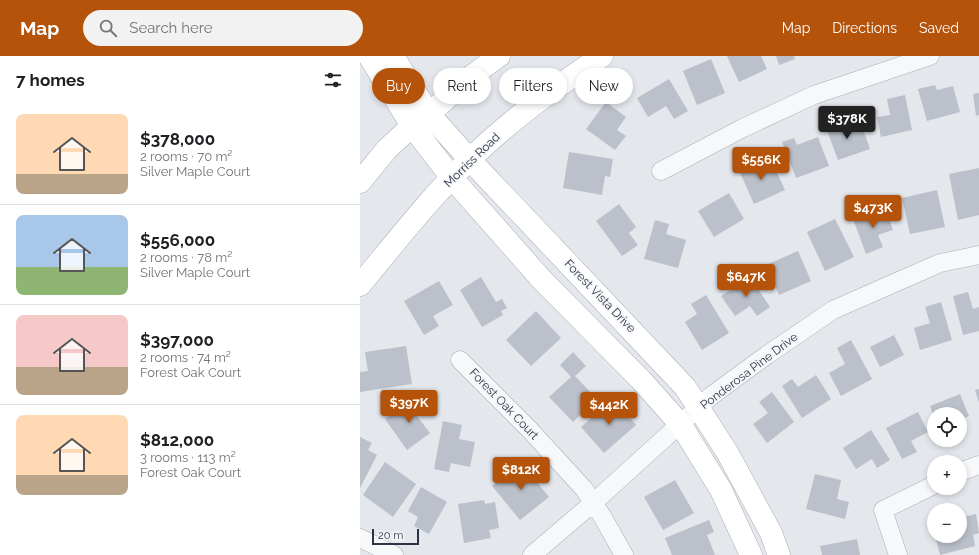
<!DOCTYPE html>
<meta charset="utf-8">
<style>
:root{--surface:#fff;--page:#f2f2f2;--text:#202124;--muted:#757577;--line:#e0e0e0;--accent:#b45309}
body{margin:0;font-family:Raleway,sans-serif;background:var(--page);color:var(--text);height:100vh;display:flex;flex-direction:column;font-size:15px;white-space:nowrap}
*{box-sizing:border-box;margin:0}
p{font-size:13px;color:var(--muted)}
.icon{flex:none;width:22px;height:22px;fill:none;stroke:currentColor;stroke-width:2;stroke-linecap:round;stroke-linejoin:round}
.map{position:relative;flex:1;overflow:hidden}
.panel{display:flex;flex-direction:column;background:var(--surface);width:360px}
.panel>*{flex:none}
.hud{position:absolute;left:12px;top:12px;width:380px;height:36px;display:flex;gap:8px}
.fabs{position:absolute;left:567px;top:351px;display:grid;gap:8px}
.fabs a{display:grid;place-items:center;width:40px;height:40px;border-radius:50%;background:var(--surface);box-shadow:0 2px 6px #0003;font-size:20px}
.scale{position:absolute;left:12px;bottom:10px;width:47px;box-sizing:border-box;padding-left:4px;border:2px solid #2b3445;border-top:0;font-size:11px;line-height:14px;white-space:nowrap;color:#2b3445;-webkit-text-stroke:3px #f4f6f9;paint-order:stroke}
.price{position:absolute;translate:-50% -34px;padding:0 9px;border-radius:4px;background:var(--accent);color:#fff;font-size:13px;line-height:26px;filter:drop-shadow(0 1px 2px #0008)}
.price::after{content:'';position:absolute;left:50%;top:24px;width:12px;height:9px;margin-left:-6px;background:inherit;clip-path:polygon(0 0,100% 0,50% 100%)}
.price.current{background:#222;color:#fff}
ul{padding:0;list-style:none}
li{display:flex;align-items:center;gap:12px;height:100px;padding:0 16px}
li+li{border-top:1px solid var(--line)}
li span{display:grid;place-items:center;flex:none;width:112px;height:80px;border-radius:8px;color:#555}
li>.icon{margin-inline-start:auto}
span .icon{width:48px;height:48px;fill:#fffc;stroke-width:1}
li b{font-size:17px}
h2{display:flex;justify-content:space-between;align-items:center;height:48px;padding:0 16px;font-size:17px}
.pill{padding:0 14px;border-radius:18px;background:var(--surface);box-shadow:0 2px 6px #0003;font-size:14px;line-height:36px}
.pill.current{background:var(--accent);color:#fff}
header{display:flex;align-items:center;gap:24px;box-sizing:border-box;height:56px;padding:0 20px;background:var(--accent);color:#fff}
header strong{font-size:19px}
nav{display:flex;gap:22px;margin-inline-start:auto;font-size:14px}
.search{width:280px;height:36px;background:var(--page);display:flex;align-items:center;gap:10px;box-sizing:border-box;padding:0 14px;border-radius:22px;color:var(--muted);font-size:15px}
main{display:flex;flex:1;min-height:0}
.map>svg:first-child{display:block}
</style>
<header>
<strong>Map</strong>
<div class="search"><svg class="icon" aria-label="search" viewBox="0 0 24 24"><circle cx="10" cy="10" r="6"/><path d="M15 15l6 6"/></svg>Search here</div>
<nav><a>Map</a><a>Directions</a><a>Saved</a></nav>
</header>
<main>
<section class="panel">
<h2>7 homes<svg class="icon" aria-label="filters" viewBox="0 0 24 24"><path d="M4 7h16M4 17h16"/><circle cx="9" cy="7" r="2"/><circle cx="15" cy="17" r="2"/></svg></h2>
<ul>
<li><span style="background:linear-gradient(#ffd9b3 75%,#b9a48a 0)"><svg class="icon" aria-label="home" viewBox="0 0 24 24"><path d="M3 11l9-7 9 7M6 9v11h12V9"/></svg></span><div><b>$378,000</b><p>2 rooms · 70 m²</p><p>Silver Maple Court</p></div></li>
<li><span style="background:linear-gradient(#a9c7e8 65%,#8fb573 0)"><svg class="icon" aria-label="home" viewBox="0 0 24 24"><path d="M3 11l9-7 9 7M6 9v11h12V9"/></svg></span><div><b>$556,000</b><p>2 rooms · 78 m²</p><p>Silver Maple Court</p></div></li>
<li><span style="background:linear-gradient(#f6c9c9 65%,#b9a48a 0)"><svg class="icon" aria-label="home" viewBox="0 0 24 24"><path d="M3 11l9-7 9 7M6 9v11h12V9"/></svg></span><div><b>$397,000</b><p>2 rooms · 74 m²</p><p>Forest Oak Court</p></div></li>
<li><span style="background:linear-gradient(#ffd9b3 75%,#b9a48a 0)"><svg class="icon" aria-label="home" viewBox="0 0 24 24"><path d="M3 11l9-7 9 7M6 9v11h12V9"/></svg></span><div><b>$812,000</b><p>3 rooms · 113 m²</p><p>Forest Oak Court</p></div></li>
</ul>
</section>
<div class="map">
<svg width="619" height="499" viewBox="0 0 619 499">
<rect width="100%" height="100%" fill="#e4e7ec"/>
<path fill="#bbc0ca" d="M 367,0 L 401,0 L 407,13 L 379,26 Z
M 416,0 L 434,0 L 435,3 L 419,9 Z
M 351,3 L 365,37 L 337,49 L 323,15 Z
M 309,23 L 328,55 L 314,63 L 306,50 L 288,61 L 277,42 Z
M 575,29 L 577,34 L 593,30 L 600,56 L 567,65 L 558,33 Z
M 619,37 L 619,59 L 616,60 L 613,38 Z
M 545,39 L 552,74 L 521,81 L 517,61 L 530,59 L 527,43 Z
M 246,46 L 266,61 L 257,74 L 266,80 L 255,94 L 226,73 Z
M 481,63 L 486,76 L 502,70 L 510,93 L 478,104 L 465,69 Z
M 458,81 L 469,110 L 436,122 L 422,86 L 434,82 L 437,89 Z
M 209,96 L 253,103 L 250,121 L 245,120 L 242,139 L 203,132 Z
M 394,103 L 399,114 L 413,108 L 425,134 L 394,148 L 377,110 Z
M 619,112 L 619,159 L 598,164 L 589,118 Z
M 577,134 L 585,171 L 550,178 L 542,142 Z
M 369,137 L 384,163 L 354,181 L 338,155 Z
M 259,148 L 276,171 L 269,177 L 278,189 L 262,200 L 236,165 Z
M 525,151 L 533,174 L 518,179 L 523,191 L 506,198 L 493,163 Z
M 475,163 L 494,201 L 465,215 L 447,176 Z
M 295,164 L 309,168 L 306,178 L 326,184 L 318,212 L 284,203 Z
M 438,195 L 451,225 L 419,239 L 406,209 Z
M 121,221 L 136,246 L 142,243 L 147,252 L 141,255 L 143,259 L 122,271 L 100,234 Z
M 390,221 L 410,251 L 397,260 L 390,250 L 375,260 L 361,240 Z
M 79,225 L 93,249 L 73,260 L 79,270 L 64,279 L 44,245 Z
M 608,236 L 613,253 L 619,251 L 619,275 L 603,279 L 593,240 Z
M 346,239 L 369,277 L 342,294 L 325,266 L 337,258 L 331,248 Z
M 581,246 L 592,284 L 560,294 L 554,272 L 570,267 L 565,251 Z
M 176,255 L 201,282 L 171,310 L 146,284 Z
M 534,279 L 544,299 L 520,311 L 510,291 Z
M 491,284 L 512,323 L 481,340 L 469,317 L 485,308 L 477,292 Z
M 46,290 L 52,328 L 0,336 L 0,316 L 8,315 L 5,296 Z
M 213,296 L 226,310 L 215,320 L 237,343 L 213,366 L 189,341 L 211,321 L 200,309 Z
M 456,319 L 471,343 L 442,362 L 422,330 L 432,323 L 438,331 Z
M 619,333 L 619,347 L 615,334 Z
M 412,336 L 434,366 L 407,387 L 393,368 L 408,357 L 399,346 Z
M 600,338 L 609,360 L 600,364 L 600,358 L 574,358 L 574,361 L 570,350 Z
M 56,341 L 65,354 L 57,360 L 70,377 L 47,394 L 25,363 Z
M 254,342 L 276,369 L 244,397 L 221,371 Z
M 558,356 L 568,376 L 551,385 L 557,396 L 542,403 L 526,372 Z
M 83,365 L 102,369 L 99,383 L 115,386 L 110,411 L 91,407 L 89,416 L 74,413 Z
M 511,374 L 530,404 L 517,412 L 512,403 L 496,413 L 483,392 Z
M 0,381 L 12,387 L 8,394 L 17,399 L 0,432 Z
M 25,406 L 56,428 L 33,461 L 3,439 Z
M 161,406 L 189,441 L 160,464 L 132,430 Z
M 455,418 L 481,424 L 477,443 L 489,446 L 485,463 L 446,453 Z
M 315,424 L 334,457 L 303,474 L 284,441 Z
M 61,431 L 87,446 L 69,478 L 54,470 L 58,461 L 48,455 Z
M 124,444 L 125,448 L 135,446 L 139,472 L 129,474 L 131,482 L 104,487 L 98,448 Z
M 616,458 L 619,477 L 613,479 L 615,490 L 580,499 L 575,480 L 600,480 L 600,462 Z
M 349,464 L 354,476 L 347,479 L 355,499 L 312,499 L 305,482 Z
M 497,483 L 500,499 L 462,499 L 460,490 Z"/>
<g fill="none" stroke-linecap="round" stroke-linejoin="round">
<g stroke="#a9aeb7" stroke-width="19">
<path id="street" d="M 301,115 L 383,72 L 454,39 L 570,0
M 100,304 L 169,373 L 224,433 L 242,460 L 264,499
M 600,416 L 619,409
M 0,482 L 34,499
M 172,499 L 233,447 L 351,340 L 407,299 L 473,254 L 580,207 L 619,199
M 538,499 L 523,454 L 574,429"/>
</g>
<g stroke="#a9aeb7" stroke-width="23">
<path id="secondary" d="M 9,0 L 52,70 L 92,122 L 182,224 L 282,325 L 321,369 L 361,434 L 391,499
M 33,0 L 69,58 L 110,104 L 325,331 L 367,396 L 411,477 L 419,499
M 0,126 L 27,93 L 52,70 L 69,58 L 109,22 L 139,0
M 0,229 C 35,187 69,143 108,105 C 148,66 195,31 242,0"/>
</g>
<use href="#street" stroke="#f7f8fa" stroke-width="18"/>
<use href="#secondary" stroke="#fff" stroke-width="22"/>
</g>
<g text-anchor="middle" dominant-baseline="central" stroke-width="3.5" stroke-linejoin="round" paint-order="stroke">
<g font-size="12" fill="#2b3445" stroke="#f4f6f9">
<text transform="translate(112 104) rotate(-44)">Morriss Road</text>
<text transform="translate(240 240) rotate(46)">Forest Vista Drive</text>
<text transform="translate(389 315) rotate(-37)">Ponderosa Pine Drive</text>
<text transform="translate(144 348) rotate(46)">Forest Oak Court</text>
</g>
</g>
</svg>
<div class="fabs">
<a><svg class="icon" aria-label="locate" viewBox="0 0 24 24"><circle cx="12" cy="12" r="6"/><path d="M12 2v4M12 18v4M2 12h4M18 12h4"/></svg></a>
<a>+</a>
<a>−</a>
</div>
<div class="scale">20 m</div>
<b class="price current" style="left:487px;top:84px">$378K</b>
<b class="price" style="left:401px;top:125px">$556K</b>
<b class="price" style="left:513px;top:173px">$473K</b>
<b class="price" style="left:386px;top:242px">$647K</b>
<b class="price" style="left:49px;top:368px">$397K</b>
<b class="price" style="left:249px;top:370px">$442K</b>
<b class="price" style="left:161px;top:435px">$812K</b>
<div class="hud">
<a class="pill current">Buy</a>
<a class="pill">Rent</a>
<a class="pill">Filters</a>
<a class="pill">New</a>
</div>
</div>
</main>
